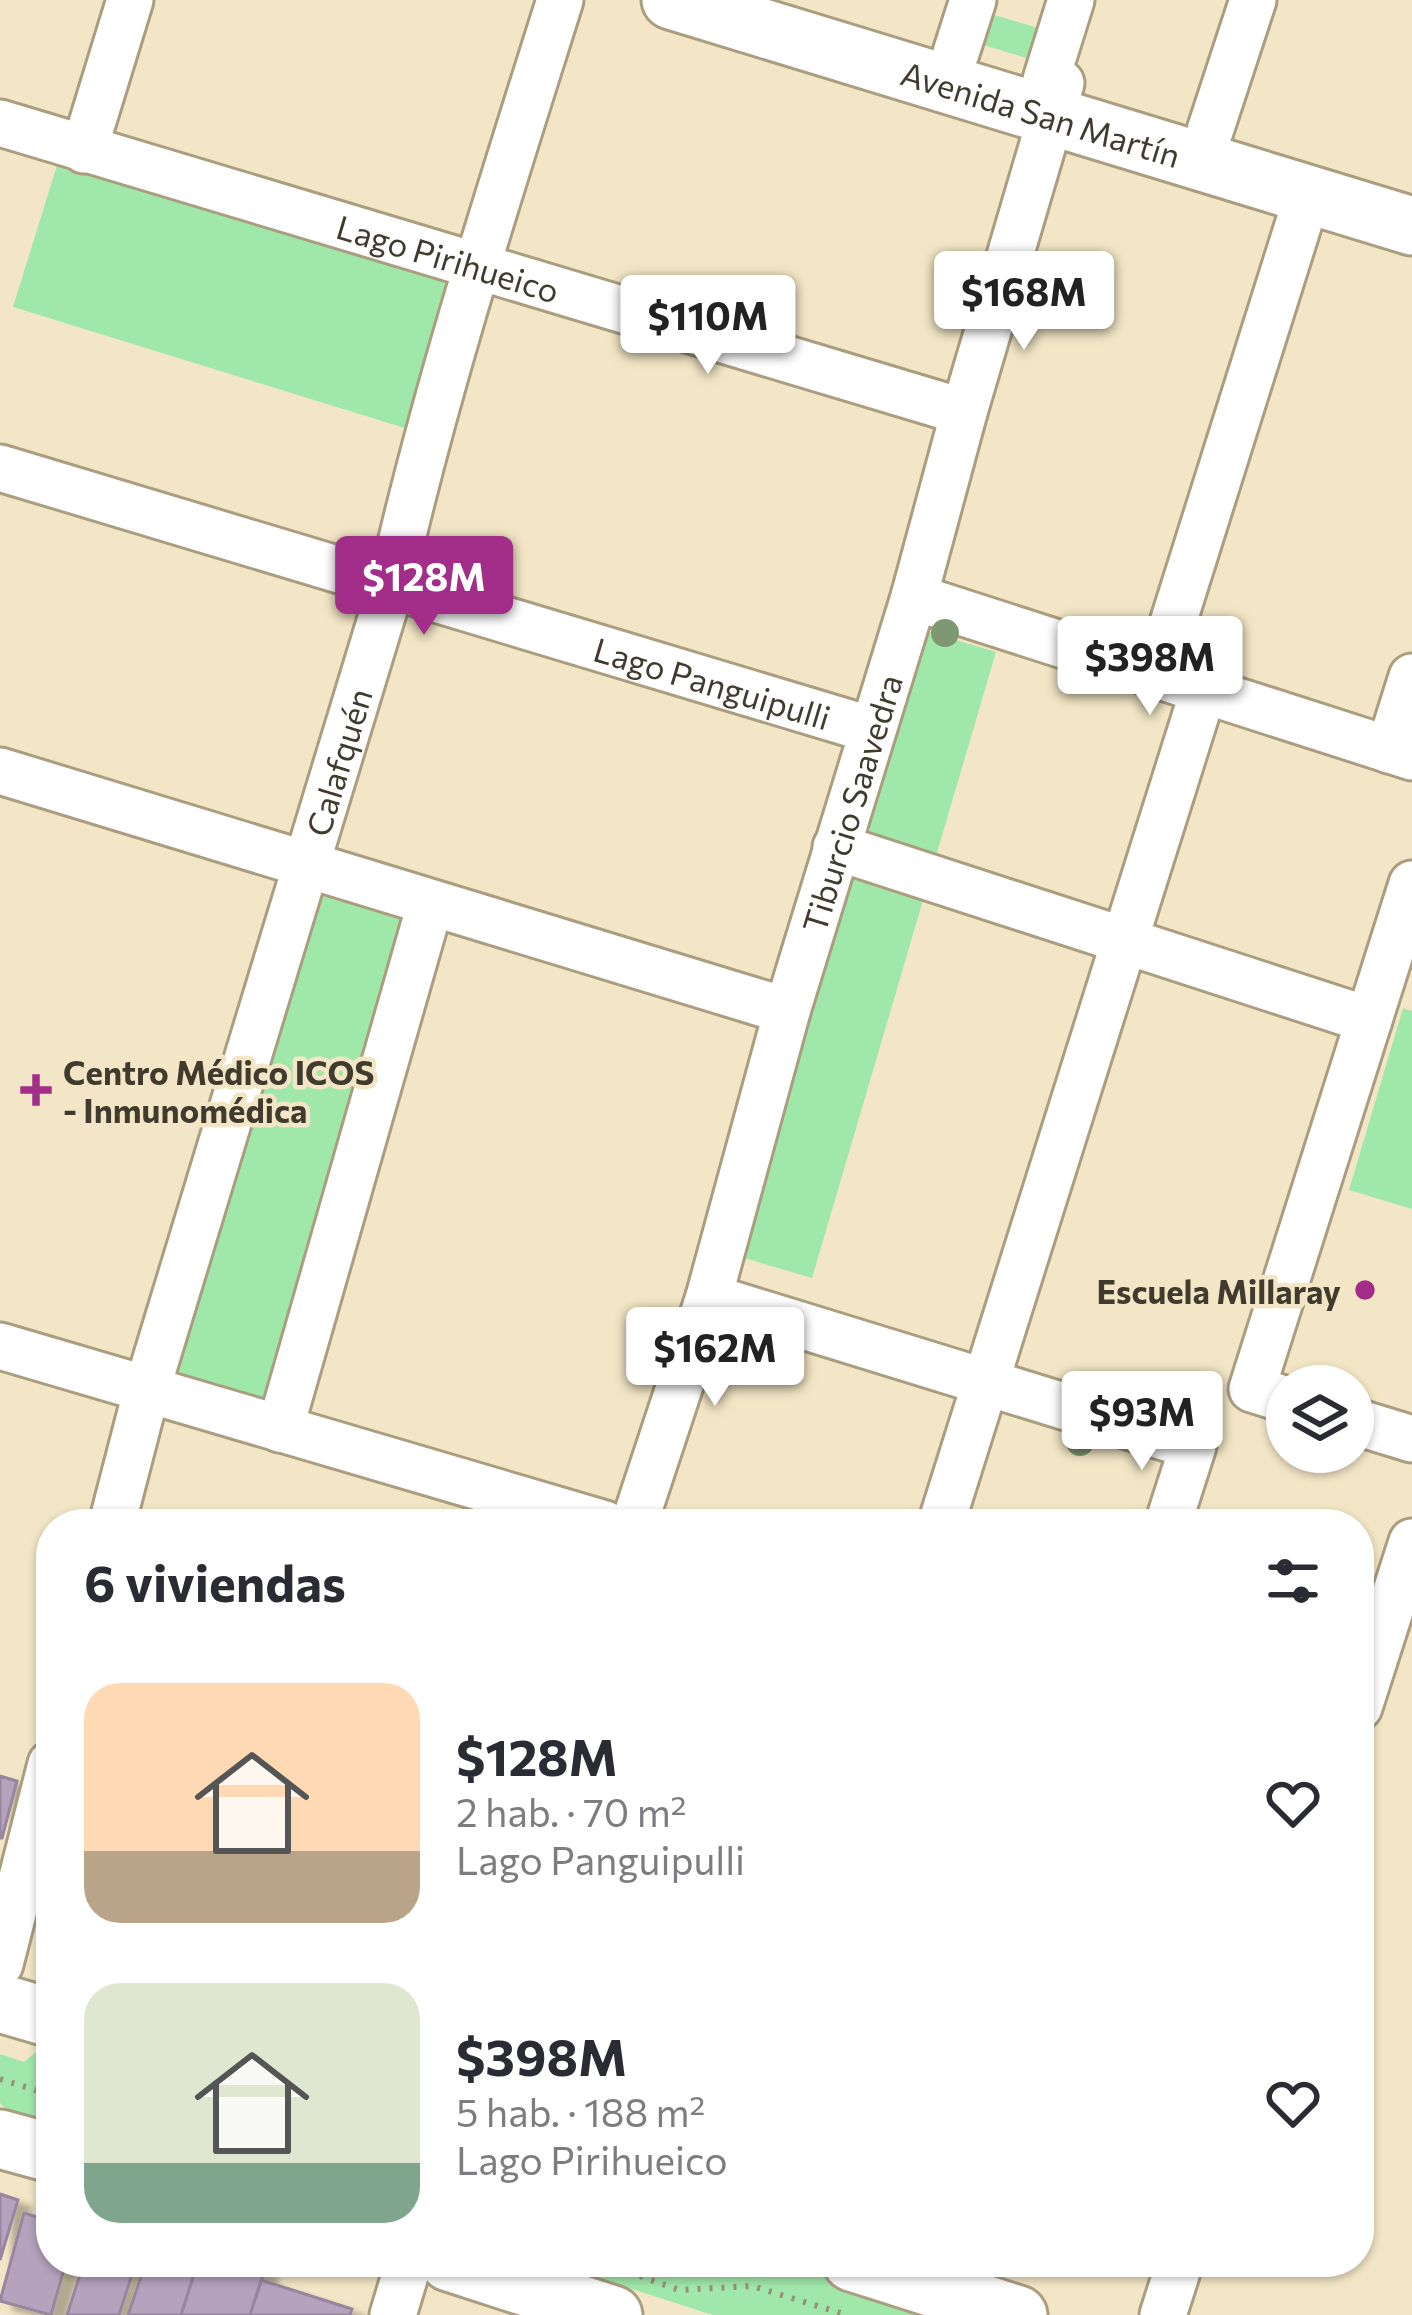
<!DOCTYPE html>
<html lang="es">
<meta charset="utf-8">
<style>
:root{--surface:#fff;--page:#f2f2f3;--text:#2b2b33;--muted:#7c7c81;--accent:#a22e89}
body{margin:0;font-family:Commissioner,sans-serif;background:var(--page);color:var(--text);height:100vh;display:flex;flex-direction:column;font-size:45px;white-space:nowrap}
*{box-sizing:border-box;margin:0}
p{font-size:39px;color:var(--muted)}
.icon{flex:none;width:66px;height:66px;fill:none;stroke:currentColor;stroke-width:2;stroke-linecap:round;stroke-linejoin:round}
.map{position:relative;flex:1;overflow:hidden}
.panel{position:absolute;left:36px;top:1509px;width:1338px;height:768px;display:flex;flex-direction:column;background:var(--surface);border-radius:48px;box-shadow:0 3px 9px #0004}
.panel>*{flex:none}
.fabs{position:absolute;left:1266px;top:1365px;display:grid;gap:24px}
.fabs a{display:grid;place-items:center;width:108px;height:108px;border-radius:50%;background:var(--surface);box-shadow:0 3px 9px #0004;font-size:60px}
.price{position:absolute;translate:-50% -102px;padding:0 27px;border-radius:12px;background:#fff;color:#222;font-size:39px;line-height:78px;filter:drop-shadow(0 3px 6px #0008)}
.price::after{content:'';position:absolute;left:50%;top:72px;width:36px;height:27px;margin-left:-18px;background:inherit;clip-path:polygon(0 0,100% 0,50% 100%)}
.price.selected{background:var(--accent);color:#fff}
ul{padding:0;list-style:none}
li{display:flex;align-items:center;gap:36px;height:300px;padding:0 48px}
li span{display:grid;place-items:center;flex:none;width:336px;height:240px;border-radius:36px;color:#555}
li>.icon{margin-inline-start:auto}
span .icon{width:144px;height:144px;fill:#fffc;stroke-width:1}
li b{font-size:51px}
h2{display:flex;justify-content:space-between;align-items:center;height:144px;padding:0 48px;font-size:51px}
.map>svg:first-child{display:block}
</style>
<div class="map">
<svg width="1412" height="2315" viewBox="0 0 1412 2315">
<defs>
<filter id="shadow"><feDropShadow dx="13" dy="8" stdDeviation="3" flood-color="#0004"/></filter>
</defs>
<rect width="100%" height="100%" fill="#f3e6c6"/>
<path fill="#a0e7aa" d="M 981,11 L 1045,30 L 1036,61 L 971,41 Z
M 58,162 L 452,278 L 408,429 L 13,307 Z
M 919,629 L 996,652 L 812,1278 L 734,1255 Z
M 313,892 L 418,917 L 276,1411 L 172,1379 Z
M 1403,1008 L 1412,1011 L 1412,1209 L 1349,1190 Z
M 42,2047 L 51,2050 L 51,2135 L 23,2128 L 0,2103 L 0,2054 L 24,2062 Z
M 547,2262 L 801,2262 L 971,2315 L 713,2315 Z"/>
<path fill="#b5a2bd" stroke="#98859f" stroke-width="3" filter="url(#shadow)" d="M 0,1776 L 17,1781 L 2,1838 L 0,1838 Z
M 0,2194 L 18,2200 L 0,2260 Z
M 24,2213 L 51,2221 L 51,2262 L 66,2262 L 51,2315 L 0,2301 Z
M 84,2262 L 136,2262 L 119,2315 L 67,2315 Z
M 146,2262 L 164,2262 L 195,2271 L 181,2315 L 128,2315 Z
M 198,2262 L 240,2262 L 265,2270 L 250,2315 L 181,2315 Z
M 261,2280 L 352,2309 L 350,2315 L 250,2315 Z"/>
<g fill="none" stroke-linecap="round" stroke-linejoin="round">
<g stroke="#aa9d80" stroke-width="51">
<g id="minor">
<path d="M 956,53 L 973,0"/>
<path d="M 1046,80 L 1071,0"/>
<path id="s1" d="M 0,123 L 964,412"/>
<path d="M 1210,131 L 1253,0"/>
<path d="M 84,150 L 130,0"/>
<path id="s2" d="M 0,468 L 872,730"/>
<path d="M 914,597 L 1412,757"/>
<path d="M 1156,677 L 1308,194"/>
<path d="M 1389,750 L 1412,677"/>
<path d="M 0,771 L 787,1011"/>
<path d="M 836,847 L 1369,1020"/>
<path d="M 709,1297 L 1193,1446 L 1168,1524"/>
<path d="M 0,1346 L 605,1524"/>
<path d="M 1287,1400 L 1252,1389 L 1412,884"/>
<path d="M 1353,1421 L 1412,1439"/>
<path d="M 280,1429 L 430,905"/>
<path id="s3" d="M 112,1524 L 147,1389 L 391,586 C 436,387 499,194 560,0"/>
<path id="s4" d="M 634,1524 L 709,1297 L 787,1011 L 914,597 L 964,412 L 1061,83"/>
<path d="M 941,1524 L 1203,692"/>
<path d="M 1359,1707 L 1412,1542"/>
<path d="M 0,1964 L 51,1764"/>
<path d="M 393,2315 L 409,2262"/>
<path d="M 1163,2315 L 1180,2262"/>
</g>
</g>
<g stroke="#aa9d80" stroke-width="63">
<g id="major">
<path id="s5" d="M 671,0 L 1412,226"/>
<path d="M 0,2003 L 51,2018"/>
<path d="M 0,2139 L 51,2153"/>
<path d="M 449,2262 L 613,2315"/>
<path d="M 852,2262 L 1018,2315"/>
</g>
</g>
<path stroke="#99907a" stroke-width="6" stroke-dasharray="3 9" stroke-linecap="butt" d="M 0,2079 L 51,2095
M 640,2276 L 679,2290 L 752,2286 L 847,2315"/>
<use href="#minor" stroke="#fff" stroke-width="45"/>
<use href="#major" stroke="#fff" stroke-width="57"/>
</g>
<g fill="#7e9871">
<circle cx="945" cy="633" r="14"/>
<circle cx="1080" cy="1442" r="14"/>
</g>
<g fill="#a22e89" stroke="#f3e6c6" stroke-width="4.5">
<path d="M30 1072h12v12h12v12h-12v12h-12v-12h-12v-12h12z"/>
<circle cx="1365" cy="1290" r="12"/>
</g>
<g text-anchor="middle" dominant-baseline="central" stroke-width="9" stroke-linejoin="round" paint-order="stroke">
<g font-size="33" fill="#403b2e" stroke="#f3e6c6">
<text stroke="none"><textPath href="#s5" startOffset="387">Avenida San Martín</textPath></text>
<text stroke="none"><textPath href="#s1" startOffset="468">Lago Pirihueico</textPath></text>
<text stroke="none"><textPath href="#s2" startOffset="744">Lago Panguipulli</textPath></text>
<text stroke="none"><textPath href="#s3" startOffset="795">Calafquén</textPath></text>
<text stroke="none"><textPath href="#s4" startOffset="753">Tiburcio Saavedra</textPath></text>
</g>
<g font-size="33" font-weight="bold" fill="#403b2e" stroke="#f3e6c6" text-anchor="start">
<text x="63" y="1071">Centro Médico ICOS<tspan x="63" dy="38">- Inmunomédica</tspan></text>
<text x="1341" y="1290" text-anchor="end">Escuela Millaray</text>
</g>
</g>
</svg>
<div class="fabs">
<a><svg class="icon" aria-label="layers" viewBox="0 0 24 24"><path d="M12 4l9 5-9 5-9-5zM3 14l9 5 9-5"/></svg></a>
</div>
<b class="price" style="left:1024px;top:353px">$168M</b>
<b class="price" style="left:708px;top:377px">$110M</b>
<b class="price selected" style="left:424px;top:638px">$128M</b>
<b class="price" style="left:1150px;top:718px">$398M</b>
<b class="price" style="left:715px;top:1409px">$162M</b>
<b class="price" style="left:1142px;top:1473px">$93M</b>
<section class="panel">
<h2>6 viviendas<svg class="icon" aria-label="filters" viewBox="0 0 24 24"><path d="M4 7h16M4 17h16"/><circle cx="9" cy="7" r="2"/><circle cx="15" cy="17" r="2"/></svg></h2>
<ul>
<li><span style="background:linear-gradient(#ffd9b3 70%,#b9a48a 0)"><svg class="icon" aria-label="home" viewBox="0 0 24 24"><path d="M3 11l9-7 9 7M6 9v11h12V9"/></svg></span><div><b>$128M</b><p>2 hab. · 70 m²</p><p>Lago Panguipulli</p></div><svg class="icon" aria-label="heart" viewBox="0 0 24 24"><path d="M12 20l-8-8c-3-5 5-10 8-4 3-6 11-1 8 4z"/></svg></li>
<li><span style="background:linear-gradient(#dfe7d0 75%,#7fa58c 0)"><svg class="icon" aria-label="home" viewBox="0 0 24 24"><path d="M3 11l9-7 9 7M6 9v11h12V9"/></svg></span><div><b>$398M</b><p>5 hab. · 188 m²</p><p>Lago Pirihueico</p></div><svg class="icon" aria-label="heart" viewBox="0 0 24 24"><path d="M12 20l-8-8c-3-5 5-10 8-4 3-6 11-1 8 4z"/></svg></li>
</ul>
</section>
</div>
